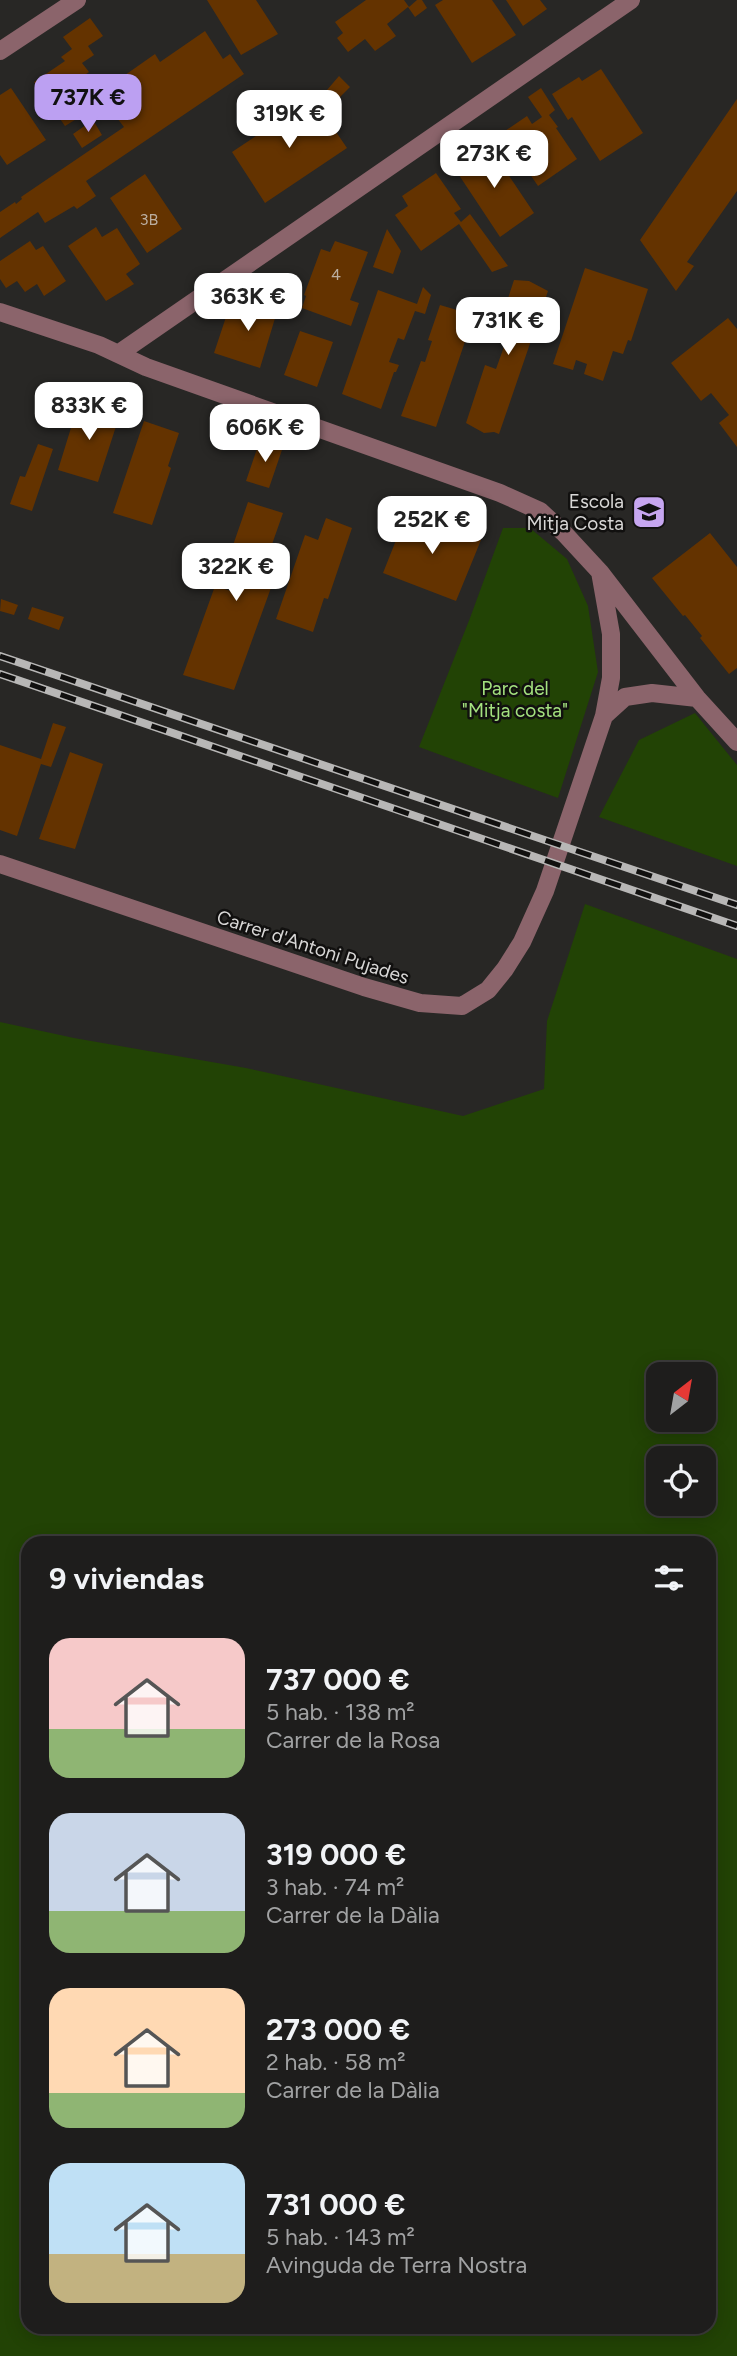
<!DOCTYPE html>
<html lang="es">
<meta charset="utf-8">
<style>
:root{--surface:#1e1d1c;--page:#2b2a29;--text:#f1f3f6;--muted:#a1a2a3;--line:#3c3b3b;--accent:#bca0f2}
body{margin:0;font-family:Figtree,sans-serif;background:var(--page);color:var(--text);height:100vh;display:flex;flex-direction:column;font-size:26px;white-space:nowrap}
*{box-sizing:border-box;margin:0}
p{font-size:23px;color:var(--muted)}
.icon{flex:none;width:38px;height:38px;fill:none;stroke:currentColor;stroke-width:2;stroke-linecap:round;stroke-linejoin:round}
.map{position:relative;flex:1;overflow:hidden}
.side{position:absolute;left:21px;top:1536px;width:695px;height:798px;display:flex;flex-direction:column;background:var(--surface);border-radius:21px;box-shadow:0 4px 18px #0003,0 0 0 2px var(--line)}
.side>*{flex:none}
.needle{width:46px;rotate:31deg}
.fabs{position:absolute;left:646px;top:1362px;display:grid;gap:14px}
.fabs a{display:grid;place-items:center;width:70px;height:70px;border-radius:14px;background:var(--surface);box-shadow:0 4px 18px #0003,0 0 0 2px var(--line);font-size:35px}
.price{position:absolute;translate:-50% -60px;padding:0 16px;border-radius:14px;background:#fff;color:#222;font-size:23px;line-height:46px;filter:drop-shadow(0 2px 4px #0008)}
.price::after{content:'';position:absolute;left:50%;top:42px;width:21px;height:16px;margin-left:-10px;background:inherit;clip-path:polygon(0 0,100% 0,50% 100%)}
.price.selected{background:var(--accent);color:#111}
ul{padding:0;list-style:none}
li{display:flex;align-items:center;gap:21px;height:175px;padding:0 28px}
li span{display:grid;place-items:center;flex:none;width:196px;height:140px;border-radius:21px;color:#555}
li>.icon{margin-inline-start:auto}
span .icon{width:84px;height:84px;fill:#fffc;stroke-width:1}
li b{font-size:30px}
h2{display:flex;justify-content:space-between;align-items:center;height:84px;padding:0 28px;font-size:30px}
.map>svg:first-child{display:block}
</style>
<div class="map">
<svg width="737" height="2356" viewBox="0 0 737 2356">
<rect width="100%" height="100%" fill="#282725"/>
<path fill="#224305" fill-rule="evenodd" d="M 503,528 L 530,528 L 567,559 L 588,606 L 598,672 L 558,798 L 419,747 L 470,618 Z
M 695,713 L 737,765 L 737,866 L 599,817 L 639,740 Z
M 585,904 L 737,959 L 737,2356 L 0,2356 L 0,1022 L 74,1038 L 246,1068 L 463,1116 L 544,1089 L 547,1021 ZM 658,1374 L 704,1374 L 704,1419 L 658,1419 ZM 658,1458 L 704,1458 L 704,1503 L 658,1503 ZM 28,1544 L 709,1544 L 709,2328 L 28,2328 Z"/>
<path fill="#643300" d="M 207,0 L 256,0 L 278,34 L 241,55 Z
M 366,0 L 404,0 L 409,7 L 417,0 L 422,0 L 427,8 L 415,17 L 408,7 L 387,24 L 396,36 L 375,51 L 365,39 L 348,52 L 337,38 L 343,33 L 335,22 Z
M 443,0 L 492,0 L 516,35 L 472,63 L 435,5 Z
M 506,0 L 540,0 L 547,9 L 523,26 Z
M 90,18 L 103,36 L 88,46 L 94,55 L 82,63 L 89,72 L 78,80 L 96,107 L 65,126 L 34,82 L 65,61 L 61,57 L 72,49 L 63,37 Z
M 205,31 L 223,59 L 230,54 L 244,74 L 86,181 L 96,196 L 77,209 L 74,206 L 45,223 L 38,212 L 0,238 L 0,212 L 15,202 L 16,204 L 22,199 L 21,197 L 124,127 L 98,94 L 155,54 L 160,62 Z
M 601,69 L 643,133 L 600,161 L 572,117 L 568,120 L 552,94 L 579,77 L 582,81 Z
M 339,76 L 350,87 L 335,102 L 327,90 Z
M 11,88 L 46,140 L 7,165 L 0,155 L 0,95 Z
M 541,88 L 555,110 L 549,115 L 558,127 L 556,128 L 577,159 L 538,186 L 502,133 L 527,116 L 532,124 L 542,117 L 528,97 Z
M 313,98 L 347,148 L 265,203 L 232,152 Z
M 737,99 L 737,191 L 687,262 L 694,266 L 676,291 L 640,240 Z
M 93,120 L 102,135 L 82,148 L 73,134 Z
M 487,143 L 534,213 L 500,237 L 453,166 Z
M 436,173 L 461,209 L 454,213 L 461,222 L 470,214 L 508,266 L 492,272 L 459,224 L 421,251 L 395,215 L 408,206 L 402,196 Z
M 145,174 L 182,229 L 147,253 L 110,198 Z
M 96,227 L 102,237 L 117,228 L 140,264 L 126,274 L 134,284 L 106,301 L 68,246 Z
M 387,229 L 401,251 L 393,274 L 373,267 Z
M 30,241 L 36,250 L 43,246 L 66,281 L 44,296 L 37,284 L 25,292 L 17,281 L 6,288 L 0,279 L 0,261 Z
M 335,241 L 368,252 L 350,300 L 359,303 L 351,326 L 302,308 L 306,296 L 304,295 L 321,249 L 330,252 Z
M 585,268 L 648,289 L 631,341 L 628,340 L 623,354 L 613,351 L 603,381 L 584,374 L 587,364 L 576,360 L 573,370 L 553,364 Z
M 514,280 L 529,281 L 548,291 L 499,434 L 494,432 L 484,433 L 466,423 L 485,365 L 496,369 L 506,341 L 495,338 Z
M 423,287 L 431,295 L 425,314 L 415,311 L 404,340 L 398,338 L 389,362 L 399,365 L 396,372 L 394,372 L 381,409 L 342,394 L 378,290 L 417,304 Z
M 255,298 L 279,305 L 260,368 L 214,353 L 227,314 L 237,318 L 240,308 Z
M 440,305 L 474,315 L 436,427 L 401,416 L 421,361 L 425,362 L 432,341 L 428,340 Z
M 728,318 L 737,329 L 737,447 L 719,423 L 729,415 L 711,393 L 701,401 L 671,363 Z
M 300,331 L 333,342 L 317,387 L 284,375 Z
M 78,405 L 95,410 L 96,406 L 120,414 L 98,482 L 58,470 Z
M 144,421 L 179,433 L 168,466 L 171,468 L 152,525 L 113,513 Z
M 260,440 L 283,447 L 269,488 L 246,481 Z
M 38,444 L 53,449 L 32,511 L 10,504 L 20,476 L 25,477 Z
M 248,502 L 283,513 L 263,570 L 276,574 L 234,690 L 183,675 L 215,586 L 240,594 L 244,581 L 223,574 Z
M 408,510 L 481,540 L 456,601 L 383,573 Z
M 326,518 L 352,528 L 328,599 L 324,598 L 313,632 L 276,619 L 305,535 L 318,540 Z
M 710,533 L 737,567 L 737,668 L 729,674 L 700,638 L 702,636 L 685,615 L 683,616 L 652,578 Z
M 1,599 L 18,605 L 14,615 L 0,611 Z
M 32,607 L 64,617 L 59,630 L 28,619 Z
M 53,723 L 66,727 L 51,767 L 41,764 L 17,836 L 0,830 L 0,745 L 41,759 Z
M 70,752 L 103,764 L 75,849 L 39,839 Z"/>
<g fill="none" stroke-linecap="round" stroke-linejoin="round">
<path stroke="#8b646b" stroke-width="18" d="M 0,51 L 77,0
M 0,312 L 99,345 L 146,367 L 500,493 L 540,511 L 563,532 L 600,572 L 697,698 L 737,742
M 118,354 L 631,0
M 604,716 L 625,697 L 652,693 L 697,698
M 0,864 L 364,987 L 420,1003 L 462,1006 L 488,990 L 505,969 L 522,942 L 545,891 L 604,716 L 611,678 L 611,634 L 600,572"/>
<g stroke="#b8b7b6" stroke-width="8">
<path id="rail" d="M 0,656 L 737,905
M 0,674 L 737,926"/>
</g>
<use href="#rail" stroke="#11100f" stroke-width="5" stroke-dasharray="16" stroke-linecap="butt"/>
</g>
<defs>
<g id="school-square" transform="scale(1.75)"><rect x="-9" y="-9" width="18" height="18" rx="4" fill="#c6a6f0" stroke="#11100f"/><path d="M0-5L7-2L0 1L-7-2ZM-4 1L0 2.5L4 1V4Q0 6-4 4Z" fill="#111"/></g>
</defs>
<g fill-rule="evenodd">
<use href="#school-square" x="649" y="512"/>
</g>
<g text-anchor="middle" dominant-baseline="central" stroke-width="5" stroke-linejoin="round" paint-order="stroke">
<g font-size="16" fill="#bbaea0">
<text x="149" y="219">3B</text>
<text x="336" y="274">4</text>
</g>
<g font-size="19" fill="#d8d7d6" stroke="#11100f" text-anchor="end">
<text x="624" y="501">Escola<tspan x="624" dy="22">Mitja Costa</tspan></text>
</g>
<g font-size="19" fill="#a4e17f" stroke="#11100f">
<text x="515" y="688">Parc del<tspan x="515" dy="22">"Mitja costa"</tspan></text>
</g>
<g font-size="19" fill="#d8d7d6" stroke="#11100f">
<text transform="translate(313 947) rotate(18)">Carrer d'Antoni Pujades</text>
</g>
</g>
</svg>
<div class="fabs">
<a><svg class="needle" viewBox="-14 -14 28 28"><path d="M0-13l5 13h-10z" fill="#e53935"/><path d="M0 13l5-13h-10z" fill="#a1a2a3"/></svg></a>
<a><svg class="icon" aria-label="locate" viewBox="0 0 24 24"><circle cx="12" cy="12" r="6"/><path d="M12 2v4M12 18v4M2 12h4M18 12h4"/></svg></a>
</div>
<b class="price selected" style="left:88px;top:134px">737K €</b>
<b class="price" style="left:289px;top:150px">319K €</b>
<b class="price" style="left:494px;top:190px">273K €</b>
<b class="price" style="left:248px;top:333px">363K €</b>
<b class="price" style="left:508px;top:357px">731K €</b>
<b class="price" style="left:89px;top:442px">833K €</b>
<b class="price" style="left:265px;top:464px">606K €</b>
<b class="price" style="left:432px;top:556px">252K €</b>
<b class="price" style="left:236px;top:603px">322K €</b>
<section class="side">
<h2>9 viviendas<svg class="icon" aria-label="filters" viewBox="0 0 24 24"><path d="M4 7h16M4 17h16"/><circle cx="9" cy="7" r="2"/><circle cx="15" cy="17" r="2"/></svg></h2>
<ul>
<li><span style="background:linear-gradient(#f6c9c9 65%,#8fb573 0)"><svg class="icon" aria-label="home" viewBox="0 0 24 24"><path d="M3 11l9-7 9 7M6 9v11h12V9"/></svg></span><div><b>737 000 €</b><p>5 hab. · 138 m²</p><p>Carrer de la Rosa</p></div></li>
<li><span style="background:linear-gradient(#c9d6e8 70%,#8fb573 0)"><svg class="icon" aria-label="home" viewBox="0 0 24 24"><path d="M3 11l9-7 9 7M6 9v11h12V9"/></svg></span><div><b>319 000 €</b><p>3 hab. · 74 m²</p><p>Carrer de la Dàlia</p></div></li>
<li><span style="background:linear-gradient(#ffd9b3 75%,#8fb573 0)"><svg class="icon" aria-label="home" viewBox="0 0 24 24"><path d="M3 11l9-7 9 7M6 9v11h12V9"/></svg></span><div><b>273 000 €</b><p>2 hab. · 58 m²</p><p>Carrer de la Dàlia</p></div></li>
<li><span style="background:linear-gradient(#bfe0f5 65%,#c2b280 0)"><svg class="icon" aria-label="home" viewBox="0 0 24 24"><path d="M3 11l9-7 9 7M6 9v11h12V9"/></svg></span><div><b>731 000 €</b><p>5 hab. · 143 m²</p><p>Avinguda de Terra Nostra</p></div></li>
</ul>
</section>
</div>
